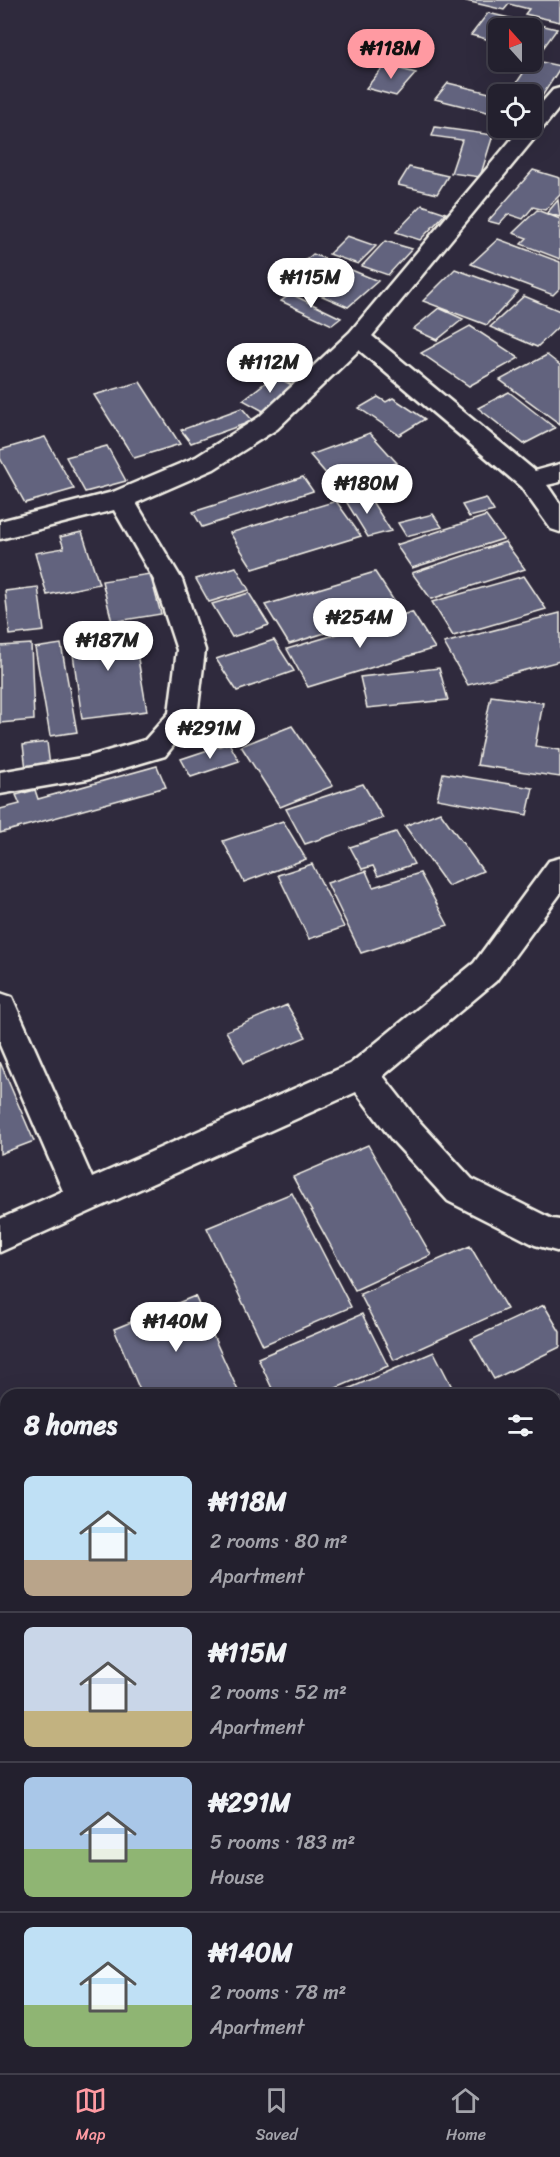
<!DOCTYPE html>
<meta charset="utf-8">
<style>
:root{--surface:#23202e;--page:#2b2836;--text:#f1f3f6;--muted:#a3a3aa;--line:#403e4a;--accent:#ff9aa2}
body{margin:0;font-family:Sriracha,sans-serif;background:var(--page);color:var(--text);height:100vh;display:flex;flex-direction:column;font-size:22px;white-space:nowrap}
*{box-sizing:border-box;margin:0}
p{font-size:20px;color:var(--muted)}
.icon{flex:none;width:33px;height:33px;fill:none;stroke:currentColor;stroke-width:2;stroke-linecap:round;stroke-linejoin:round}
.map{position:relative;flex:1;overflow:hidden}
.drawer{position:absolute;left:0px;top:1389px;width:561px;height:684px;display:flex;flex-direction:column;background:var(--surface);border-radius:18px 18px 0 0;box-shadow:0 6px 24px #0002,0 0 0 2px var(--line)}
.drawer>*{flex:none}
.needle{width:39px;rotate:339deg}
.buttons{position:absolute;left:488px;top:18px;display:grid;gap:12px}
.buttons a{display:grid;place-items:center;width:54px;height:54px;border-radius:9px;background:var(--surface);box-shadow:0 6px 24px #0002,0 0 0 2px var(--line);font-size:30px}
.price{position:absolute;translate:-50% -51px;padding:0 14px;border-radius:21px;background:#fff;color:#222;font-size:20px;line-height:39px;filter:drop-shadow(0 2px 3px #0008)}
.price::after{content:'';position:absolute;left:50%;top:36px;width:18px;height:14px;margin-left:-9px;background:inherit;clip-path:polygon(0 0,100% 0,50% 100%)}
.price.selected{background:var(--accent);color:#111}
ul{padding:0;list-style:none}
li{display:flex;align-items:center;gap:18px;height:150px;padding:0 24px}
li+li{border-top:2px solid var(--line)}
li span{display:grid;place-items:center;flex:none;width:168px;height:120px;border-radius:9px;color:#555}
li>.icon{margin-inline-start:auto}
span .icon{width:72px;height:72px;fill:#fffc;stroke-width:1}
li b{font-size:26px}
h2{display:flex;justify-content:space-between;align-items:center;height:72px;padding:0 24px;font-size:26px}
.tabs{display:flex;justify-content:space-around;align-items:center;height:84px;border-top:2px solid var(--line);background:var(--surface);font-size:16px;color:var(--muted)}
.tabs a{display:grid;justify-items:center;gap:3px}
.tabs .selected{color:var(--accent)}
.map>svg:first-child{display:block}
</style>
<div class="map">
<svg width="560" height="2073" viewBox="0 0 560 2073">
<rect width="100%" height="100%" fill="#2f2a3d"/>
<filter id="ink" filterUnits="userSpaceOnUse"><feTurbulence type="fractalNoise" baseFrequency=".0167" numOctaves="2"/><feDisplacementMap in="SourceGraphic" scale="12" xChannelSelector="R" yChannelSelector="G"/><feConvolveMatrix kernelMatrix="1 2 1 2 8 2 1 2 1" color-interpolation-filters="sRGB"/></filter>
<g filter="url(#ink)">
<path fill="#62647e" stroke="#f4f1e8" stroke-width="1.5" d="M 462,0 L 560,0 L 560,22 L 525,14 L 529,9 L 509,4 L 504,10 Z
M 488,13 L 557,29 L 541,51 L 531,49 L 531,28 L 498,28 L 498,42 L 471,35 Z
M 532,60 L 560,66 L 560,68 L 539,101 L 531,99 L 531,94 L 509,94 Z
M 385,65 L 416,73 L 396,96 L 366,88 Z
M 448,83 L 498,95 L 498,104 L 491,113 L 435,99 Z
M 435,127 L 493,135 L 480,177 L 451,173 L 462,140 L 432,136 Z
M 409,167 L 448,176 L 437,194 L 398,185 Z
M 533,170 L 560,178 L 560,195 L 545,210 L 533,207 L 523,219 L 508,214 L 499,224 L 488,221 Z
M 558,200 L 560,217 L 547,213 Z
M 422,205 L 446,213 L 420,240 L 396,232 Z
M 537,210 L 560,219 L 560,259 L 521,244 L 527,238 L 513,233 Z
M 347,236 L 376,246 L 358,264 L 329,254 Z
M 498,239 L 560,262 L 560,288 L 553,295 L 471,264 Z
M 385,241 L 412,249 L 388,275 L 362,266 Z
M 313,254 L 378,281 L 348,307 L 283,279 Z
M 455,269 L 518,292 L 487,325 L 423,301 Z
M 291,294 L 341,318 L 332,325 L 281,301 Z
M 524,296 L 560,311 L 560,325 L 537,347 L 490,327 Z
M 439,308 L 463,319 L 437,340 L 413,329 Z
M 470,326 L 519,358 L 469,386 L 421,353 Z
M 547,355 L 560,365 L 560,424 L 500,380 Z
M 297,360 L 318,369 L 300,385 L 280,376 Z
M 274,376 L 298,388 L 267,413 L 243,400 Z
M 140,382 L 180,444 L 134,458 L 94,395 Z
M 509,392 L 555,428 L 524,444 L 478,408 Z
M 378,397 L 386,402 L 393,398 L 425,419 L 399,435 L 359,408 Z
M 242,408 L 253,421 L 191,443 L 181,430 Z
M 370,433 L 397,463 L 336,485 L 310,455 Z
M 45,437 L 74,489 L 25,503 L 0,458 L 0,450 Z
M 107,446 L 126,481 L 85,492 L 66,457 Z
M 303,477 L 313,491 L 202,527 L 193,512 Z
M 366,492 L 391,531 L 368,537 L 344,498 Z
M 486,498 L 494,511 L 469,517 L 462,505 Z
M 336,501 L 361,536 L 253,569 L 230,533 Z
M 433,514 L 442,527 L 406,536 L 398,523 Z
M 486,516 L 503,539 L 412,568 L 396,545 Z
M 82,532 L 99,584 L 47,595 L 35,553 L 64,548 L 60,537 Z
M 505,542 L 525,569 L 431,599 L 412,573 Z
M 236,567 L 249,590 L 209,602 L 196,579 Z
M 375,572 L 400,610 L 289,644 L 265,605 Z
M 150,574 L 161,614 L 112,622 L 102,581 Z
M 524,576 L 546,609 L 453,636 L 432,602 Z
M 38,587 L 44,631 L 10,635 L 5,591 Z
M 249,593 L 269,625 L 232,637 L 212,604 Z
M 412,612 L 435,648 L 308,687 L 287,649 Z
M 560,613 L 560,661 L 468,685 L 444,643 Z
M 132,624 L 147,711 L 82,719 L 70,632 Z
M 274,640 L 294,671 L 237,691 L 216,659 Z
M 31,644 L 34,720 L 0,723 L 0,646 Z
M 61,644 L 77,732 L 50,736 L 35,648 Z
M 439,668 L 448,700 L 367,708 L 360,677 Z
M 491,696 L 543,703 L 535,746 L 560,750 L 560,777 L 477,765 Z
M 292,726 L 333,786 L 280,807 L 241,746 Z
M 47,742 L 50,766 L 26,769 L 23,745 Z
M 229,743 L 239,761 L 191,777 L 181,759 Z
M 157,766 L 166,787 L 0,833 L 0,809 L 20,804 L 16,795 L 35,790 L 38,799 Z
M 443,773 L 533,788 L 527,815 L 437,799 Z
M 363,784 L 383,818 L 305,844 L 286,809 Z
M 440,812 L 483,871 L 448,886 L 405,826 Z
M 283,821 L 306,859 L 244,882 L 223,841 Z
M 396,832 L 414,864 L 378,876 L 373,866 L 362,869 L 350,847 Z
M 312,864 L 344,927 L 309,939 L 278,875 Z
M 366,871 L 373,887 L 420,873 L 448,925 L 361,953 L 327,883 Z
M 287,1005 L 306,1037 L 244,1063 L 226,1031 Z
M 0,1062 L 34,1141 L 0,1154 Z
M 368,1145 L 431,1255 L 355,1290 L 293,1177 Z
M 292,1193 L 351,1307 L 263,1345 L 207,1228 Z
M 470,1246 L 507,1309 L 394,1360 L 360,1294 Z
M 195,1296 L 240,1395 L 142,1395 L 114,1329 Z
M 544,1305 L 560,1332 L 560,1347 L 494,1379 L 471,1339 Z
M 362,1314 L 388,1366 L 320,1395 L 275,1395 L 258,1358 Z
M 434,1352 L 456,1395 L 334,1395 Z
M 560,1398 L 560,1704 L 555,1695 L 555,1401 Z
M 0,1589 L 6,1604 L 6,1715 L 0,1718 Z
M 6,1790 L 6,1861 L 0,1865 L 0,1793 Z
M 6,1963 L 6,2067 L 200,2067 L 202,2073 L 0,2073 L 0,1966 Z
M 555,2027 L 560,2037 L 560,2073 L 269,2073 L 266,2067 L 555,2067 Z"/>
<g fill="none" stroke-linecap="round" stroke-linejoin="round">
<g stroke="#f4f1e8" stroke-width="5">
<path id="minor" d="M 560,88 L 560,107 L 372,336 L 535,471 L 560,464 L 560,482 L 547,485 L 560,504 L 560,532 L 551,529 L 521,487 L 359,350 L 277,429 L 214,469 L 136,503 L 182,580 L 205,650 L 197,716 L 165,756 L 87,779 L 0,794 L 0,772 L 87,757 L 145,740 L 169,713 L 177,650 L 154,580 L 114,510 L 0,539 L 0,521 L 113,492 L 196,457 L 259,417 L 350,332 L 521,128 L 531,128 L 531,115 L 553,90 Z
M 560,858 L 560,894 L 496,981 L 383,1076 L 416,1118 L 472,1179 L 552,1219 L 560,1220 L 560,1252 L 535,1245 L 448,1201 L 392,1140 L 356,1092 L 0,1252 L 0,1219 L 63,1191 L 0,1045 L 0,993 L 12,997 L 92,1178 L 350,1064 L 474,963 L 549,861 Z"/>
</g>
<use href="#minor" fill="#2f2a3d" fill-rule="evenodd"/>
</g>
</g>
</svg>
<div class="buttons">
<a><svg class="needle" viewBox="-14 -14 28 28"><path d="M0-13l5 13h-10z" fill="#e53935"/><path d="M0 13l5-13h-10z" fill="#a3a3aa"/></svg></a>
<a><svg class="icon" aria-label="locate" viewBox="0 0 24 24"><circle cx="12" cy="12" r="6"/><path d="M12 2v4M12 18v4M2 12h4M18 12h4"/></svg></a>
</div>
<b class="price selected" style="left:391px;top:80px">₦118M</b>
<b class="price" style="left:311px;top:309px">₦115M</b>
<b class="price" style="left:270px;top:394px">₦112M</b>
<b class="price" style="left:367px;top:515px">₦180M</b>
<b class="price" style="left:360px;top:649px">₦254M</b>
<b class="price" style="left:108px;top:672px">₦187M</b>
<b class="price" style="left:210px;top:760px">₦291M</b>
<b class="price" style="left:176px;top:1353px">₦140M</b>
<section class="drawer">
<h2>8 homes<svg class="icon" aria-label="filters" viewBox="0 0 24 24"><path d="M4 7h16M4 17h16"/><circle cx="9" cy="7" r="2"/><circle cx="15" cy="17" r="2"/></svg></h2>
<ul>
<li><span style="background:linear-gradient(#bfe0f5 70%,#b9a48a 0)"><svg class="icon" aria-label="home" viewBox="0 0 24 24"><path d="M3 11l9-7 9 7M6 9v11h12V9"/></svg></span><div><b>₦118M</b><p>2 rooms · 80 m²</p><p>Apartment</p></div></li>
<li><span style="background:linear-gradient(#c9d6e8 70%,#c2b280 0)"><svg class="icon" aria-label="home" viewBox="0 0 24 24"><path d="M3 11l9-7 9 7M6 9v11h12V9"/></svg></span><div><b>₦115M</b><p>2 rooms · 52 m²</p><p>Apartment</p></div></li>
<li><span style="background:linear-gradient(#a9c7e8 60%,#8fb573 0)"><svg class="icon" aria-label="home" viewBox="0 0 24 24"><path d="M3 11l9-7 9 7M6 9v11h12V9"/></svg></span><div><b>₦291M</b><p>5 rooms · 183 m²</p><p>House</p></div></li>
<li><span style="background:linear-gradient(#bfe0f5 65%,#8fb573 0)"><svg class="icon" aria-label="home" viewBox="0 0 24 24"><path d="M3 11l9-7 9 7M6 9v11h12V9"/></svg></span><div><b>₦140M</b><p>2 rooms · 78 m²</p><p>Apartment</p></div></li>
</ul>
</section>
</div>
<nav class="tabs">
<a class="selected"><svg class="icon" aria-label="map" viewBox="0 0 24 24"><path d="M3 6l6-2 6 2 6-2v14l-6 2-6-2-6 2zM9 4v14M15 6v14"/></svg>Map</a>
<a><svg class="icon" aria-label="saved" viewBox="0 0 24 24"><path d="M7 4h10v16l-5-4-5 4z"/></svg>Saved</a>
<a><svg class="icon" aria-label="home" viewBox="0 0 24 24"><path d="M3 11l9-7 9 7M6 9v11h12V9"/></svg>Home</a>
</nav>
